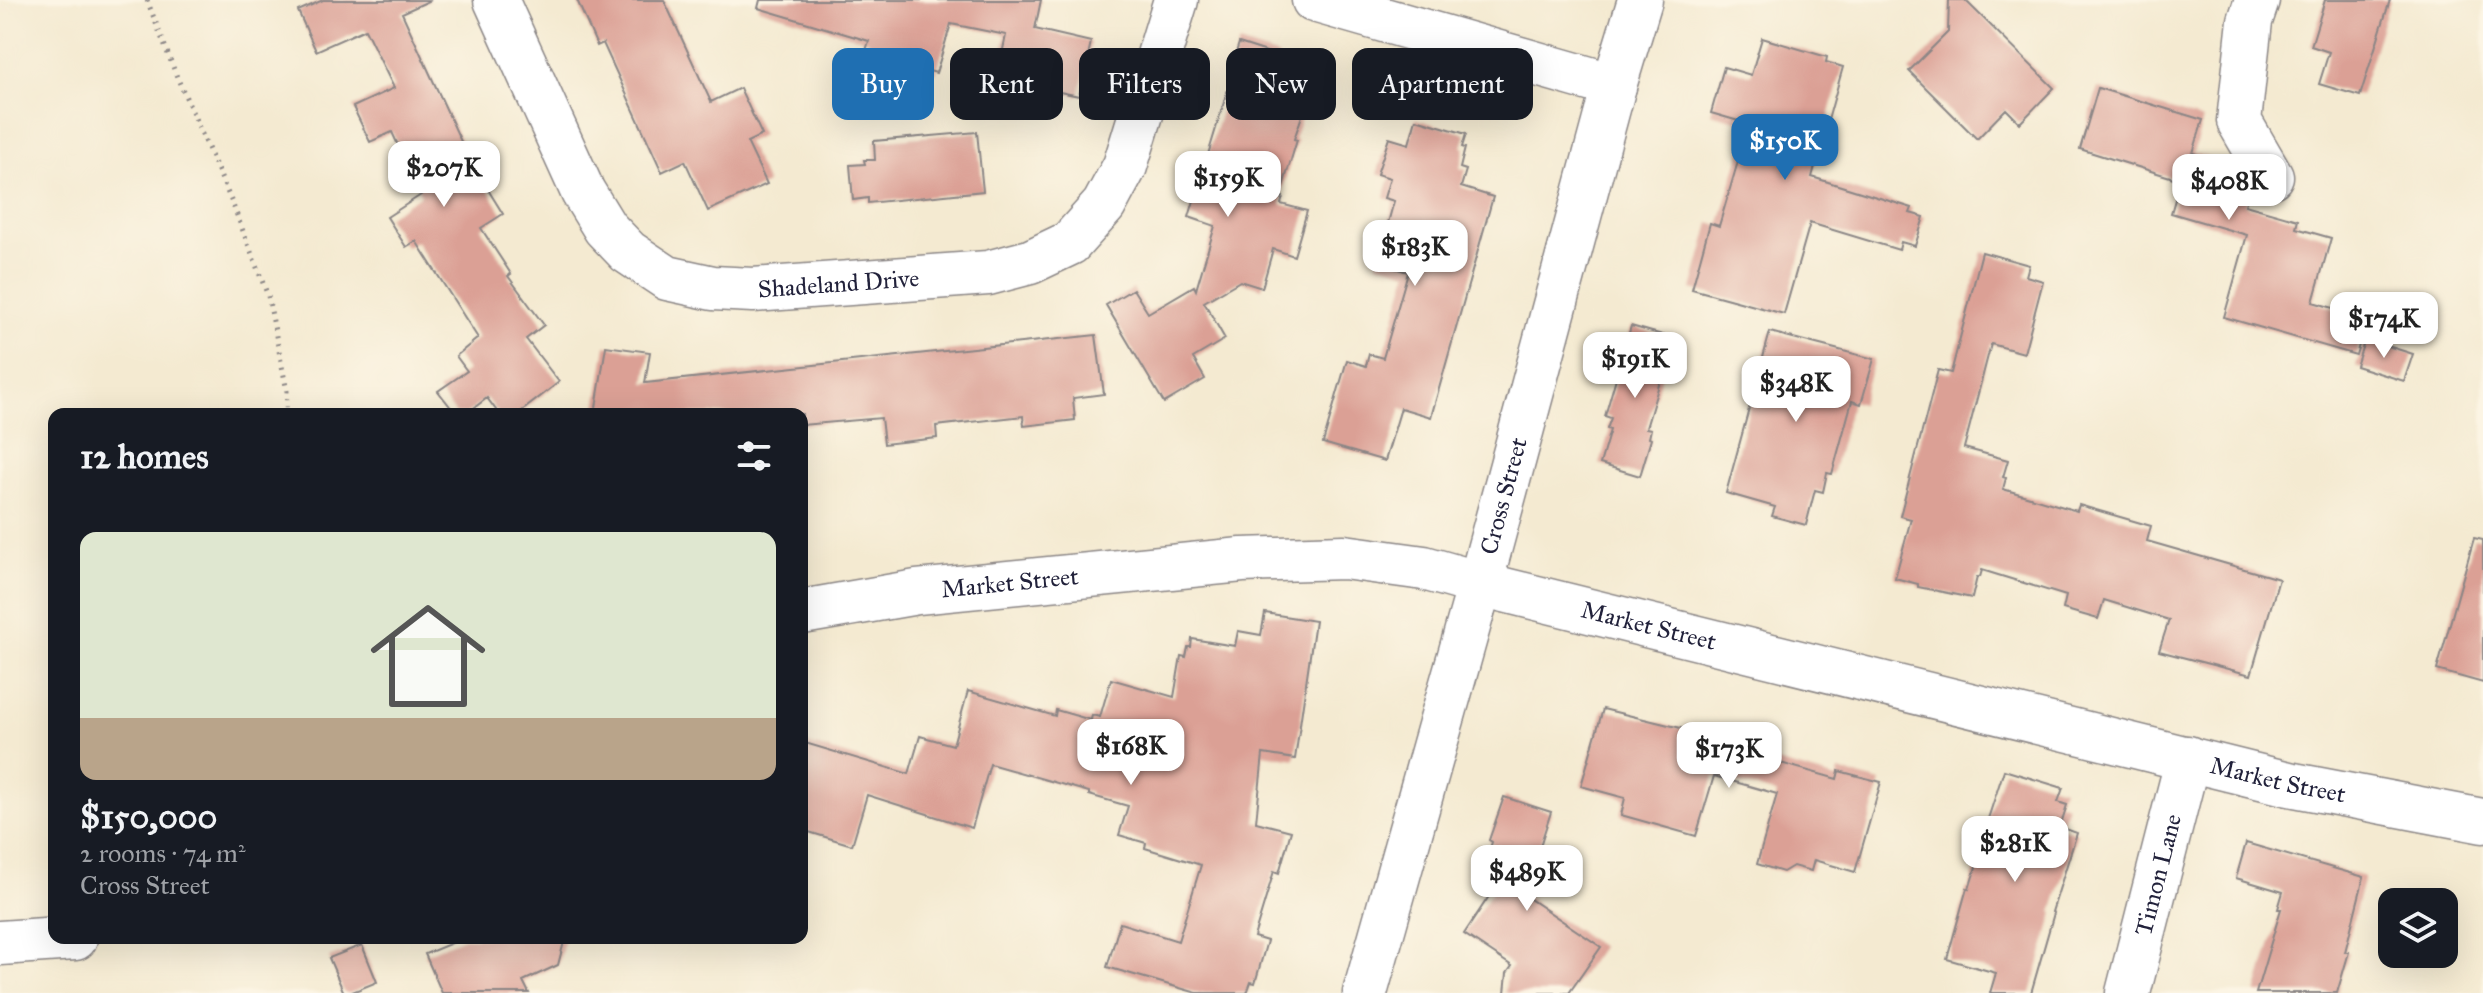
<!DOCTYPE html>
<meta charset="utf-8">
<style>
:root{--surface:#171b24;--page:#242831;--text:#f1f3f6;--muted:#9ea1a6;--accent:#1f6fb2}
body{margin:0;font-family:"IM FELL Great Primer",serif;background:var(--page);color:var(--text);height:100vh;display:flex;flex-direction:column;font-size:30px;white-space:nowrap}
*{box-sizing:border-box;margin:0}
p{font-size:26px;color:var(--muted)}
.icon{flex:none;width:44px;height:44px;fill:none;stroke:currentColor;stroke-width:2;stroke-linecap:round;stroke-linejoin:round}
.map{position:relative;flex:1;overflow:hidden}
.drawer{position:absolute;left:48px;top:408px;width:760px;height:536px;display:flex;flex-direction:column;background:var(--surface);border-radius:16px;box-shadow:0 8px 32px #0002}
.drawer>*{flex:none}
.hud{position:absolute;left:832px;top:48px;width:760px;height:72px;display:flex;gap:16px}
.controls{position:absolute;left:2378px;top:888px;display:grid;gap:16px}
.controls a{display:grid;place-items:center;width:80px;height:80px;border-radius:16px;background:var(--surface);box-shadow:0 8px 32px #0002;font-size:40px}
.price{position:absolute;translate:-50% -68px;padding:0 18px;border-radius:16px;background:#fff;color:#222;font-size:26px;line-height:52px;filter:drop-shadow(0 2px 4px #0008)}
.price::after{content:'';position:absolute;left:50%;top:48px;width:24px;height:18px;margin-left:-12px;background:inherit;clip-path:polygon(0 0,100% 0,50% 100%)}
.price.on{background:var(--accent);color:#fff}
ul{padding:0;list-style:none}
li{display:grid;align-content:center;gap:16px;height:424px;padding:0 32px}
li span{display:grid;place-items:center;height:248px;border-radius:16px;color:#555}
li>.icon{margin-inline-start:auto}
span .icon{width:144px;height:144px;fill:#fffc;stroke-width:1}
li b{font-size:34px}
h2{display:flex;justify-content:space-between;align-items:center;height:96px;padding:0 32px;font-size:34px}
.tag{padding:0 28px;border-radius:16px;background:var(--surface);box-shadow:0 8px 32px #0002;font-size:28px;line-height:72px}
.tag.on{background:var(--accent);color:#fff}
.map>svg:first-child{display:block}
</style>
<div class="map">
<svg width="2483" height="993" viewBox="0 0 2483 993">
<rect width="100%" height="100%" fill="#fcf5e5"/>
<filter id="ink" filterUnits="userSpaceOnUse"><feTurbulence type="fractalNoise" baseFrequency=".0125" numOctaves="2"/><feDisplacementMap in="SourceGraphic" scale="16" xChannelSelector="R" yChannelSelector="G"/><feConvolveMatrix kernelMatrix="1 2 1 2 8 2 1 2 1" color-interpolation-filters="sRGB"/></filter>
<filter id="wash" filterUnits="userSpaceOnUse"><feTurbulence type="fractalNoise" baseFrequency=".006" numOctaves="4" result="noise"/><feDisplacementMap in="SourceGraphic" scale="32" xChannelSelector="R" yChannelSelector="G"/><feGaussianBlur stdDeviation="1.8" result="paint"/><feColorMatrix in="noise" values="0 0 0 0 0 0 0 0 0 0 0 0 0 0 0 0 0 1.4 0 .05"/><feComposite in="paint" operator="in"/></filter>
<g filter="url(#wash)">
<rect width="100%" height="100%" fill="#f4ead1"/>
<g id="blocks">
<path fill="#dba095" d="M 323,0 L 431,0 L 402,13 L 469,159 L 503,214 L 481,228 L 511,274 L 508,276 L 544,325 L 526,339 L 559,382 L 518,414 L 499,414 L 487,398 L 466,414 L 456,414 L 438,391 L 467,371 L 456,356 L 478,338 L 416,241 L 406,247 L 387,217 L 421,195 L 392,132 L 370,142 L 353,107 L 394,88 L 365,29 L 316,51 L 298,11 Z
M 577,0 L 664,0 L 711,102 L 740,88 L 762,135 L 747,142 L 767,184 L 708,211 L 685,161 L 662,172 L 603,43 L 597,46 Z
M 760,0 L 1041,0 L 1035,29 L 1091,42 L 1079,96 L 997,79 L 1006,35 L 951,24 L 936,73 L 912,66 L 910,74 L 863,60 L 869,41 L 758,8 Z
M 1949,0 L 1965,0 L 2054,88 L 2020,123 L 2006,109 L 1977,139 L 1909,71 L 1948,32 Z
M 2325,0 L 2390,0 L 2360,96 L 2319,84 L 2329,52 L 2311,46 Z
M 1762,38 L 1827,57 L 1826,62 L 1843,67 L 1812,177 L 1912,208 L 1910,213 L 1924,217 L 1915,246 L 1901,242 L 1899,250 L 1810,223 L 1784,314 L 1692,289 L 1710,223 L 1719,226 L 1749,124 L 1711,113 L 1724,67 L 1751,75 Z
M 1239,43 L 1279,56 L 1275,69 L 1314,81 L 1294,139 L 1297,140 L 1280,196 L 1283,197 L 1281,204 L 1307,211 L 1294,256 L 1273,249 L 1262,288 L 1240,281 L 1204,302 L 1225,339 L 1193,358 L 1205,379 L 1164,403 L 1106,305 L 1133,289 L 1148,313 L 1194,286 L 1196,290 L 1215,226 L 1189,217 L 1231,79 L 1228,78 Z
M 2098,88 L 2203,120 L 2193,153 L 2215,160 L 2212,171 L 2246,182 L 2250,189 L 2245,205 L 2298,220 L 2296,228 L 2331,238 L 2313,302 L 2367,318 L 2356,355 L 2224,317 L 2247,235 L 2171,213 L 2179,186 L 2181,186 L 2183,181 L 2080,149 Z
M 1416,119 L 1466,134 L 1462,147 L 1465,148 L 1460,168 L 1466,170 L 1461,187 L 1493,197 L 1431,417 L 1401,408 L 1385,461 L 1323,443 L 1347,360 L 1366,366 L 1369,354 L 1383,358 L 1408,272 L 1377,263 L 1394,201 L 1384,198 L 1390,178 L 1377,174 L 1389,138 L 1409,144 Z
M 977,132 L 983,191 L 868,203 L 868,198 L 853,200 L 850,165 L 865,164 L 864,160 L 875,160 L 874,141 Z
M 1982,252 L 2029,265 L 2026,276 L 2043,281 L 2024,353 L 1991,344 L 1964,448 L 2008,460 L 2003,477 L 2006,478 L 2003,489 L 2077,511 L 2079,505 L 2151,526 L 2147,541 L 2279,579 L 2251,675 L 2159,651 L 2169,620 L 2104,600 L 2098,619 L 2063,609 L 2066,596 L 1982,570 L 1980,577 L 1977,577 L 1972,598 L 1918,587 L 1918,584 L 1895,578 L 1911,519 L 1900,516 L 1938,370 L 1951,373 Z
M 1631,326 L 1673,338 L 1646,428 L 1651,429 L 1649,438 L 1651,439 L 1640,476 L 1600,464 L 1610,430 L 1607,429 L 1611,418 L 1605,416 Z
M 1770,332 L 1874,359 L 1861,404 L 1852,401 L 1832,474 L 1827,473 L 1823,492 L 1815,490 L 1806,525 L 1772,516 L 1775,507 L 1726,493 Z
M 1096,335 L 1104,394 L 1073,398 L 1075,420 L 1024,426 L 1023,416 L 936,426 L 937,438 L 884,444 L 881,418 L 802,425 L 802,414 L 595,414 L 606,346 L 650,352 L 645,383 Z
M 2365,339 L 2413,354 L 2404,381 L 2356,366 Z
M 2474,538 L 2483,540 L 2483,683 L 2437,670 Z
M 1265,613 L 1315,621 L 1295,759 L 1263,754 L 1256,822 L 1291,831 L 1279,873 L 1274,871 L 1254,937 L 1267,941 L 1255,983 L 1251,982 L 1247,993 L 1197,993 L 1107,967 L 1120,923 L 1178,941 L 1201,865 L 1145,848 L 1146,843 L 1119,835 L 1128,806 L 1089,795 L 1089,792 L 990,764 L 972,828 L 867,795 L 852,845 L 802,830 L 802,742 L 909,774 L 920,736 L 953,745 L 968,691 L 1055,716 L 1056,710 L 1091,720 L 1092,715 L 1100,717 L 1111,679 L 1174,697 L 1181,656 L 1186,657 L 1188,647 L 1191,647 L 1192,639 L 1235,646 L 1238,631 L 1261,635 Z
M 1603,709 L 1685,729 L 1686,726 L 1733,739 L 1731,749 L 1837,779 L 1839,771 L 1881,782 L 1855,872 L 1814,860 L 1811,871 L 1793,866 L 1783,872 L 1757,864 L 1777,794 L 1714,776 L 1696,836 L 1621,815 L 1625,798 L 1581,786 Z
M 2004,770 L 2063,788 L 2058,802 L 2067,805 L 2060,827 L 2077,833 L 2052,912 L 2054,913 L 2031,993 L 1990,993 L 1996,973 L 1947,959 L 1967,888 L 1969,889 L 1986,835 L 1983,834 Z
M 1504,797 L 1551,812 L 1524,895 L 1601,947 L 1569,993 L 1505,993 L 1507,973 L 1512,966 L 1464,934 L 1511,863 L 1488,855 L 1492,842 L 1489,840 Z
M 2246,843 L 2364,877 L 2345,952 L 2349,952 L 2337,993 L 2256,993 L 2281,909 L 2278,909 L 2283,892 L 2236,878 Z
M 464,938 L 565,938 L 558,965 L 523,981 L 529,993 L 442,993 L 425,954 Z
M 362,945 L 377,982 L 350,993 L 344,993 L 329,958 Z"/>
</g>
</g>
<g filter="url(#ink)">
<use href="#blocks" fill-opacity="0" stroke="#8b8686" stroke-width="2"/>
<g fill="none" stroke-linecap="round" stroke-linejoin="round">
<g stroke="#8b8686" stroke-width="47">
<g id="minor">
<path id="s1" d="M 496,0 L 583,192 L 605,228 L 628,252 L 667,278 L 713,288 L 753,290 L 988,273 L 1030,262 L 1070,243 L 1104,205 L 1125,166 L 1176,0"/>
<path d="M 1314,0 L 1614,86"/>
<path d="M 2257,0 L 2250,21 L 2239,121 L 2271,176"/>
<path id="s2" d="M 802,612 L 917,592 L 1242,560 L 1344,557 L 1424,568 L 1480,584 L 2289,784 L 2483,821"/>
<path d="M 0,943 L 75,938"/>
<path id="s3" d="M 1365,993 L 1480,584 L 1614,86 L 1640,0"/>
<path id="s4" d="M 2128,993 L 2188,758"/>
</g>
</g>
<path stroke="#8b8686" stroke-width="5" stroke-dasharray="2 6" stroke-linecap="butt" d="M 147,0 L 177,77 L 233,205 L 268,296 L 287,391 L 286,414"/>
<use href="#minor" stroke="#fff" stroke-width="44"/>
</g>
</g>
<g text-anchor="middle" dominant-baseline="central" stroke-width="7" stroke-linejoin="round" paint-order="stroke">
<g font-size="24" fill="#22223b" stroke="#fcf5e5">
<text stroke="none"><textPath href="#s1" startOffset="506">Shadeland Drive</textPath></text>
<text stroke="none"><textPath href="#s3" startOffset="516">Cross Street</textPath></text>
<text stroke="none"><textPath href="#s2" startOffset="210">Market Street</textPath></text>
<text stroke="none"><textPath href="#s2" startOffset="858">Market Street</textPath></text>
<text stroke="none"><textPath href="#s2" startOffset="1506">Market Street</textPath></text>
<text stroke="none"><textPath href="#s4" startOffset="122">Timon Lane</textPath></text>
</g>
</g>
</svg>
<div class="controls">
<a><svg class="icon" aria-label="layers" viewBox="0 0 24 24"><path d="M12 4l9 5-9 5-9-5zM3 14l9 5 9-5"/></svg></a>
</div>
<b class="price on" style="left:1785px;top:182px">$150K</b>
<b class="price" style="left:444px;top:209px">$207K</b>
<b class="price" style="left:1228px;top:219px">$159K</b>
<b class="price" style="left:2229px;top:222px">$408K</b>
<b class="price" style="left:1415px;top:288px">$183K</b>
<b class="price" style="left:2384px;top:360px">$174K</b>
<b class="price" style="left:1635px;top:400px">$191K</b>
<b class="price" style="left:1796px;top:424px">$348K</b>
<b class="price" style="left:1131px;top:787px">$168K</b>
<b class="price" style="left:1729px;top:790px">$173K</b>
<b class="price" style="left:2015px;top:884px">$281K</b>
<b class="price" style="left:1527px;top:913px">$489K</b>
<div class="hud">
<a class="tag on">Buy</a>
<a class="tag">Rent</a>
<a class="tag">Filters</a>
<a class="tag">New</a>
<a class="tag">Apartment</a>
</div>
<section class="drawer">
<h2>12 homes<svg class="icon" aria-label="filters" viewBox="0 0 24 24"><path d="M4 7h16M4 17h16"/><circle cx="9" cy="7" r="2"/><circle cx="15" cy="17" r="2"/></svg></h2>
<ul>
<li><span style="background:linear-gradient(#dfe7d0 75%,#b9a48a 0)"><svg class="icon" aria-label="home" viewBox="0 0 24 24"><path d="M3 11l9-7 9 7M6 9v11h12V9"/></svg></span><div><b>$150,000</b><p>2 rooms · 74 m²</p><p>Cross Street</p></div></li>
</ul>
</section>
</div>
